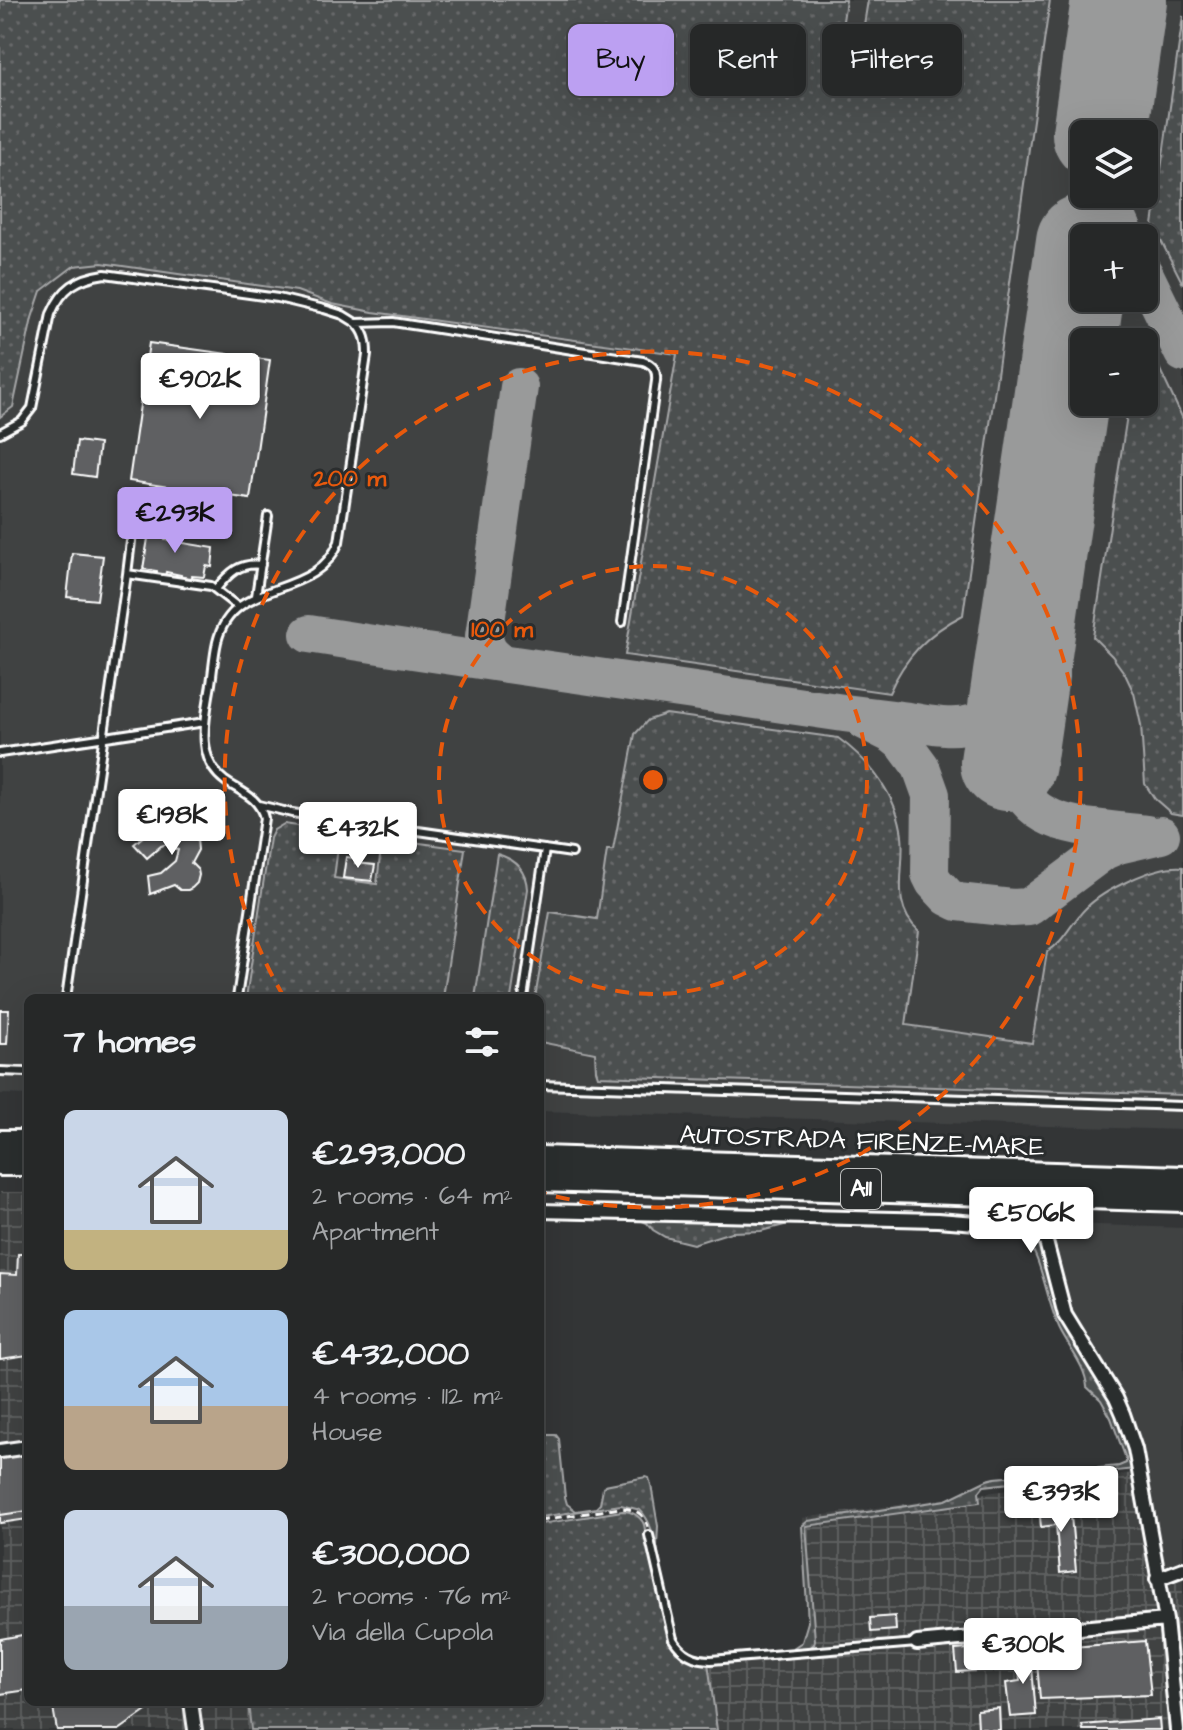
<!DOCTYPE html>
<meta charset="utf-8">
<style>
:root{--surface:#262828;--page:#2e3030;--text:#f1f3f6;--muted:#a4a6a8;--line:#424445;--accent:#bca0f2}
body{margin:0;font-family:"Architects Daughter",sans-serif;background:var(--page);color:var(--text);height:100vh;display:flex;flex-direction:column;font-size:30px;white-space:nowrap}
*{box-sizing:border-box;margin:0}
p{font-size:26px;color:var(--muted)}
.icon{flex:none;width:44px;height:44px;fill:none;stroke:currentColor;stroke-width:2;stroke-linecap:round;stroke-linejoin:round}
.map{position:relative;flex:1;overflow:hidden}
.details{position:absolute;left:24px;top:994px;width:520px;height:712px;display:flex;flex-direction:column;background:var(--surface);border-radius:12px;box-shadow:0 8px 32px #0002,0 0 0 2px var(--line)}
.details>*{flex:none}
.hud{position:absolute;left:568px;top:24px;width:494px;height:72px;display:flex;gap:16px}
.fabs{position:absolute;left:1070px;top:120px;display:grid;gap:16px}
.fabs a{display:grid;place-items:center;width:88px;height:88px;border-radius:12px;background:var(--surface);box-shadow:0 8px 32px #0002,0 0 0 2px var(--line);font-size:40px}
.price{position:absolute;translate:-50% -68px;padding:0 18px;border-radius:8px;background:#fff;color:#222;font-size:26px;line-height:52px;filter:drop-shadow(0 2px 4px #0008)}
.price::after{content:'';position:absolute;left:50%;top:48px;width:24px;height:18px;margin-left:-12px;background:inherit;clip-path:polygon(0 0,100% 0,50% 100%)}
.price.active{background:var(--accent);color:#111}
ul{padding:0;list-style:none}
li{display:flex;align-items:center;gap:24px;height:200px;padding:0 40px}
li span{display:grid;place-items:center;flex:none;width:224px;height:160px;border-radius:12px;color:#555}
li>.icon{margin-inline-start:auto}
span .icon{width:96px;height:96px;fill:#fffc;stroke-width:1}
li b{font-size:34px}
h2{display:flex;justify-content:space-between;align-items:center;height:96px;padding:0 40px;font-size:34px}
.tag{padding:0 28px;border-radius:12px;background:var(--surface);box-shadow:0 8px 32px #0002,0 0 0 2px var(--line);font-size:28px;line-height:72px}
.tag.active{background:var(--accent);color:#111}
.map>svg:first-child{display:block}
</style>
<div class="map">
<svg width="1183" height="1730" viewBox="0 0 1183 1730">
<defs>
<pattern id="industrial-grid" width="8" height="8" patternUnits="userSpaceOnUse" patternTransform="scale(2)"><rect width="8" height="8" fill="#404243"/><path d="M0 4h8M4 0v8" fill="none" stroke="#5d5e5f"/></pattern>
<pattern id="grass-dots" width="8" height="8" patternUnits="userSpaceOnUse" patternTransform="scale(2)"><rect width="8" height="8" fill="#4c4f50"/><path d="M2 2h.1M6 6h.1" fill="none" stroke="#67696a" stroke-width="1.8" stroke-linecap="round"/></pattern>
</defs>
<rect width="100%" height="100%" fill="#333536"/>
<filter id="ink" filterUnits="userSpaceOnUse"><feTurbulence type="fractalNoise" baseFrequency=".0125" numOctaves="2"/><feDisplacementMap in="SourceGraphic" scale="16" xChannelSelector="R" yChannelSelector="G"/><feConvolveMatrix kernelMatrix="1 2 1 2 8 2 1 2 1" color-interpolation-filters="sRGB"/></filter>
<g filter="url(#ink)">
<path fill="#404243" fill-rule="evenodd" d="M 0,0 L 1183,0 L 1183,1130 L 540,1111 L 540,998 L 28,998 L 28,1095 L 0,1094 ZM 1084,134 L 1144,134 L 1144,194 L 1084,194 ZM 1084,238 L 1144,238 L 1144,298 L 1084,298 ZM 1084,342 L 1144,342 L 1144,402 L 1084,402 Z
M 1042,1223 L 1183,1228 L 1183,1581 L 1167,1586 L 1148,1471 L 1130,1407 L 1074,1323 Z"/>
<path fill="url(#industrial-grid)" d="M 0,1192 L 28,1192 L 28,1702 L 248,1702 L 251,1730 L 0,1730 Z
M 1148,1471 L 1167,1586 L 1183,1581 L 1183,1730 L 712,1730 L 708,1664 L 810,1650 L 802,1518 Z"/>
<path fill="url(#grass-dots)" stroke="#a6a7a8" stroke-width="2" d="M 0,0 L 846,0 L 834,83 L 854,87 L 868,0 L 1050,0 L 963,615 C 928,633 905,657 889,693 L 625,655 L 677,354 L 373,312 L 332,304 L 297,291 L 102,263 L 74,266 L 41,291 L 32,318 L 13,407 L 0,417 Z
M 1183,16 L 1183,284 L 1153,225 Z
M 1140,327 L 1183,419 L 1183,815 L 1171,813 L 1155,799 L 1145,784 L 1141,725 L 1134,693 L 1125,674 L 1112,656 L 1093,637 L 1129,402 L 1144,402 L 1144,342 L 1138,342 Z
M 666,714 L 838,738 C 869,760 898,797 902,836 C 906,869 889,905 919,931 L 906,1025 L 1032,1043 L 1047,952 C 1064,942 1071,923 1085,909 C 1103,890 1157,864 1183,867 L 1183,1095 L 598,1076 L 596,1070 L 595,1053 L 540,1042 L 540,998 L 535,998 L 550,912 L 597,919 L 607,850 L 613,850 L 635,734 L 648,720 Z
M 284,824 L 340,832 L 334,878 L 377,884 L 382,838 L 465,849 L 443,998 L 246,998 L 270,838 L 274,830 Z
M 497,854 C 515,859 527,870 528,889 L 511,998 L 475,998 Z
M 540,1213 L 971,1225 L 1029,1231 L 1041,1241 L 1089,1363 L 1111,1402 L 1125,1434 L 1135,1469 L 984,1486 L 979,1492 L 980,1502 L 806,1526 L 815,1640 L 814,1644 L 808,1650 C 787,1651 766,1653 746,1654 C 730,1655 712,1658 697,1654 C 688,1651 682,1646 678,1639 C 668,1621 663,1582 659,1561 C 655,1544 653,1523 640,1510 L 621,1505 L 540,1517 L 540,1435 L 556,1435 L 559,1439 L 565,1497 L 567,1504 L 576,1511 L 596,1508 L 600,1504 L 603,1488 L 605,1485 L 646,1477 L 649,1478 L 651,1485 L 658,1526 L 657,1546 L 659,1561 L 674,1628 C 677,1638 682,1647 692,1652 C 706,1658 771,1655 786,1651 C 792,1650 797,1645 802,1642 L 808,1622 L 802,1526 L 808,1521 L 946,1500 L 987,1480 L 995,1478 L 1119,1466 L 1126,1463 L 1126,1459 L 1111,1418 L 1101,1400 L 1087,1387 C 1086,1367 1069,1348 1060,1330 C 1047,1304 1042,1256 1024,1236 L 1005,1231 L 796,1222 L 761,1231 L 731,1232 L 693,1244 L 665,1237 L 653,1230 L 647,1223 L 635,1218 L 540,1218 Z
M 622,1511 C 632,1511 639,1515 644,1524 C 648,1548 664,1637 679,1652 C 687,1660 698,1661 708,1662 L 717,1730 L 495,1730 L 494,1728 L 471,1730 L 251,1730 L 248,1702 L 540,1702 L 540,1524 Z"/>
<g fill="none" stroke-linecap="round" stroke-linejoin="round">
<path stroke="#999a9a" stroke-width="38" d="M 1101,134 L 1101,124
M 1107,194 L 1127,238
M 1144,273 L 1183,353
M 1075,301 L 1084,278
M 309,634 C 465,659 621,680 776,703 C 820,710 864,716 908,721 C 930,724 952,730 974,723 C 1015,710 1019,665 1026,629
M 502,663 C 491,656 485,649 484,636 L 519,387
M 865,721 L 893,735 L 904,744 L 921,767 L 931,795 L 930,874 L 934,882 L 948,897 L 958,902 L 1012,908 L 1029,907 L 1104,851 L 1118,845 L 1161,835
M 1010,747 C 1014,833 1081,825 1147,834"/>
<path stroke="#999a9a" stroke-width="96" d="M 1100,134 L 1119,0
M 1008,763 L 1084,242"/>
</g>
<path fill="#5f6162" stroke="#fff" stroke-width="2" d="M 149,343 L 270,360 L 250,499 L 129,481 Z
M 77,441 L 99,444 L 95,477 L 73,474 Z
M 151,520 L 167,523 L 165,540 L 214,548 L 212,567 L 206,566 L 204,577 L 192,576 L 191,580 L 181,578 L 181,575 L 166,572 L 165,576 L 157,574 L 157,571 L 143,569 Z
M 72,553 L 103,556 L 97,600 L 67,597 Z
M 181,822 L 197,839 L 198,850 L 191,863 L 198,870 L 199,875 L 197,883 L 192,888 L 188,890 L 180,890 L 174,885 L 150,894 L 148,876 L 161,873 L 175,861 L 178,850 L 175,849 L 173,842 L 161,846 L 147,858 L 134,844 L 150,831 L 161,825 Z
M 346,857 L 355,858 L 355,863 L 375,865 L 372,881 L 343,878 Z
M 0,1010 L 9,1010 L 7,1044 L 0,1044 Z
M 18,1254 L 28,1254 L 28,1355 L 0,1359 L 0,1274 L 17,1275 Z
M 28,1453 L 28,1511 L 0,1515 L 0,1458 Z
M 1070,1505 L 1076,1571 L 1060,1573 L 1056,1525 L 1041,1527 L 1039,1507 Z
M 28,1511 L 28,1519 L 0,1523 L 0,1515 Z
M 895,1616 L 896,1630 L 871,1632 L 870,1618 Z
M 28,1634 L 28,1690 L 0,1694 L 0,1639 Z
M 1145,1641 L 1151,1695 L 1040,1699 L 1036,1650 Z
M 1030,1643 L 1036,1715 L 1010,1717 L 1006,1683 L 1020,1681 L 1017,1644 Z
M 996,1647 L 998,1669 L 957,1672 L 955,1650 Z
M 52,1702 L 159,1702 L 119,1730 L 57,1730 Z
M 999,1708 L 1000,1730 L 985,1730 L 985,1728 L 978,1728 L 977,1710 Z
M 1159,1719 L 1160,1730 L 1083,1730 L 1082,1725 Z"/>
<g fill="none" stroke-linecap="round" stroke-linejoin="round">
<g stroke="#fff" stroke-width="12">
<path id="service" d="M 0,433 L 22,421 L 32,408 L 51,314 C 62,288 77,278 105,274 L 278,298 L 324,309 L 343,315 L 356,323 L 393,322 L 643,361 C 654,365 657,371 656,381 L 622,622
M 127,574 L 136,500
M 216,589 C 229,573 240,562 261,565
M 256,596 L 268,516
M 0,753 L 205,722
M 259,805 L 292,813 L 572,853
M 66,998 L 127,574 L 211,586 L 238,607
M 237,998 L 264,818 C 259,797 241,792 225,781 C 194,758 206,716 211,684 C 213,670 214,655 217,642 C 233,575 314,603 339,542 L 367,355 C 367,341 365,332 356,323
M 523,998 L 545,849
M 0,1071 L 28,1072
M 540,1085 L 1183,1106
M 649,1535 L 673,1639 C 682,1654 694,1660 711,1660 L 917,1643"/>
</g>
<g stroke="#fff" stroke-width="18">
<path id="minor" d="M 540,1211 L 938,1220 L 1039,1228 L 1045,1238 L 1065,1315 L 1116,1398 L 1123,1414 L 1135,1449 L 1166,1620 L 1177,1730
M 0,1451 L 28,1447
M 1157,1579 L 1183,1569
M 917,1643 L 1166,1620
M 191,1702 L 195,1730"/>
</g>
<g stroke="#fff" stroke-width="30">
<path id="motorway" d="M 0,1143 L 28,1143
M 540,1159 L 1183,1179
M 0,1163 L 28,1163
M 540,1179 L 1183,1199"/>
</g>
<path stroke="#fff" stroke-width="3" stroke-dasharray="8 6" stroke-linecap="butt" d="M 540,1520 L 621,1508 C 635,1509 644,1513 648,1527"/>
<use href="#service" stroke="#2a2d2e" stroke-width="6"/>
<use href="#minor" stroke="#2a2d2e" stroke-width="12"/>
<use href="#motorway" stroke="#2a2d2e" stroke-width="24"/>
</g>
</g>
<g fill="none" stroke="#e8590c" stroke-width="4" stroke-dasharray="14 10">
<circle cx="653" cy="780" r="214"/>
<path d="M284 997A428 428 0 1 1 542 1193"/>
</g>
<g text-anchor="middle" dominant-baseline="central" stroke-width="6" stroke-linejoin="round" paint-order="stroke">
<rect fill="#2a2d2e" stroke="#bfc0c0" stroke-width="2" x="841" y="1169" width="40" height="40" rx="6"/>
<g font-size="24" font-weight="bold" fill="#fff">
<text x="861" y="1189">A11</text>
</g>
<g font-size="26" fill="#fff" stroke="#2a2d2e">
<text transform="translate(862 1141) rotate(2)">AUTOSTRADA FIRENZE-MARE</text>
</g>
</g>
<circle cx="653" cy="780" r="12" fill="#e8590c" stroke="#2a2d2e" stroke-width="4"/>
<g font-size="24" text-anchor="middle" font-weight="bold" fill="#e8590c" stroke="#2a2d2e" stroke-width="6" stroke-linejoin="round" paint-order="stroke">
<text x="350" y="486">200 m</text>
<text x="502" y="637">100 m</text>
</g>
</svg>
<div class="fabs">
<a><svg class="icon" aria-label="layers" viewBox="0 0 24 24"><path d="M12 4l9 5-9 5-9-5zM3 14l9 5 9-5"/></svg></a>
<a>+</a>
<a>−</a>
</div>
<b class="price" style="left:200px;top:421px">€902K</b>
<b class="price active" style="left:175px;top:555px">€293K</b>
<b class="price" style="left:172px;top:857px">€198K</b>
<b class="price" style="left:358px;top:870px">€432K</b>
<b class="price" style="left:1031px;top:1255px">€506K</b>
<b class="price" style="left:1061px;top:1534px">€393K</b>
<b class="price" style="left:1023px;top:1686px">€300K</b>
<div class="hud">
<a class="tag active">Buy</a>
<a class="tag">Rent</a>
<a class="tag">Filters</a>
</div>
<section class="details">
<h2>7 homes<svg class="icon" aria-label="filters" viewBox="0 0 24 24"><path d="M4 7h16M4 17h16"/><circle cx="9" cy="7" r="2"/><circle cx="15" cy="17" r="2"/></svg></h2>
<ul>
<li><span style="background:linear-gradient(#c9d6e8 75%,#c2b280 0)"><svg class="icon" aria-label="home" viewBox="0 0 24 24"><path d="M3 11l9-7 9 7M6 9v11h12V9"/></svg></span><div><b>€293,000</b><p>2 rooms · 64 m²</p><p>Apartment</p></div></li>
<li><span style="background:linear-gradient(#a9c7e8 60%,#b9a48a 0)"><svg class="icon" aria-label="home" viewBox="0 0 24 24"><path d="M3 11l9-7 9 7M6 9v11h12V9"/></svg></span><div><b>€432,000</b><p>4 rooms · 112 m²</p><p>House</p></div></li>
<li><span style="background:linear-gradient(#c9d6e8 60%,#9aa5b1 0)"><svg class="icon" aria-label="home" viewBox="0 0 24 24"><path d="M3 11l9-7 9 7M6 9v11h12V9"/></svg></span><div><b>€300,000</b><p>2 rooms · 76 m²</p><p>Via della Cupola</p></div></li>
</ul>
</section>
</div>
